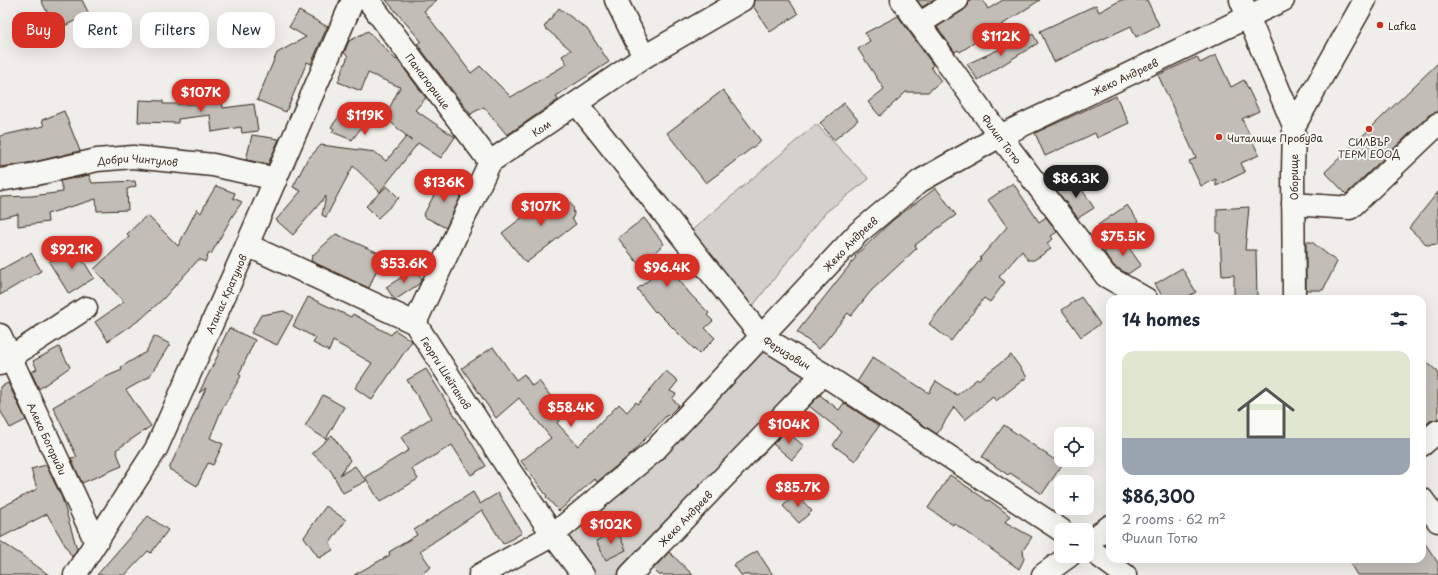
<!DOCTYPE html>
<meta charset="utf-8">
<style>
:root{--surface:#fff;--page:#f6f6f7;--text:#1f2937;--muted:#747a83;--accent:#d93025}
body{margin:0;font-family:"Playpen Sans",sans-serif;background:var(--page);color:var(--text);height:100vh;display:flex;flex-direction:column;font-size:15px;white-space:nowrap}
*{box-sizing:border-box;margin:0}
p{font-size:13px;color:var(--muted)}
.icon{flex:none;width:22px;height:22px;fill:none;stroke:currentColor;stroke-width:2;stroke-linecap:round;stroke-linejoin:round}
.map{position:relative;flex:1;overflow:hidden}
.side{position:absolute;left:1106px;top:295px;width:320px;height:268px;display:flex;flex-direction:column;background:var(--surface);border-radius:12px;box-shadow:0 4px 16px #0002}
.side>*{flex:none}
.hud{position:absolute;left:12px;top:12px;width:380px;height:36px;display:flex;gap:8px}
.fabs{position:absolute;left:1054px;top:427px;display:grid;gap:8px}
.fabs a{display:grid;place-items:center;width:40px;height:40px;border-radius:8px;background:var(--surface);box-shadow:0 4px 16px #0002;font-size:20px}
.price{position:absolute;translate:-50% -34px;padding:0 9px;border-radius:14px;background:var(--accent);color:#fff;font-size:13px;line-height:26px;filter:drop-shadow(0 1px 2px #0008)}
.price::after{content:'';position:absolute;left:50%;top:24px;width:12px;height:9px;margin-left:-6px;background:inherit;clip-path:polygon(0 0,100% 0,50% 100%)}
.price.current{background:#222;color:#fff}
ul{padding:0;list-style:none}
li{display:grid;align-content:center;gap:8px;height:212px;padding:0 16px}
li span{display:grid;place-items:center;height:124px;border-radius:12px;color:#555}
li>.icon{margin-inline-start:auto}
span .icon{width:72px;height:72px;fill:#fffc;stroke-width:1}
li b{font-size:17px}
h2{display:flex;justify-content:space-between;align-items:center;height:48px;padding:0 16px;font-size:17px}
.chip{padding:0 14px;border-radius:12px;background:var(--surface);box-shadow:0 4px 16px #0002;font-size:14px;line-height:36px}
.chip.current{background:var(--accent);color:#fff}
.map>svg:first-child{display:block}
</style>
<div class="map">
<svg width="1438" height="575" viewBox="0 0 1438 575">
<rect width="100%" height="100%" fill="#efeeea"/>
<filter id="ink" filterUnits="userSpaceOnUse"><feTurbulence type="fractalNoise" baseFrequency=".025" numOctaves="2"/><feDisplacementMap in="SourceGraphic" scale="8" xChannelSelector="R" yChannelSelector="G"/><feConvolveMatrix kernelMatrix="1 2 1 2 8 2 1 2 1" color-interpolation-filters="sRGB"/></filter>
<g filter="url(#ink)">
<path fill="#d4d1cc" stroke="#887e75" d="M 816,124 L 869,179 L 826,212 L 752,307 L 691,231 Z
M 761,336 L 823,374 L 630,575 L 583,575 L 553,535 Z"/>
<path fill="#c2bdb7" stroke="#3b2a1e" d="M 41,0 L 82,0 L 89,14 L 56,30 Z
M 386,0 L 437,0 L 424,11 L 471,73 L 480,66 L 511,97 L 567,64 L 562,56 L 571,50 L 544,27 L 559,8 L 587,29 L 609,62 L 556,96 L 558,100 L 507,135 L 484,107 L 472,113 L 471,115 L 417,44 L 421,41 Z
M 754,0 L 789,0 L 798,14 L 770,32 L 753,6 Z
M 917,0 L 934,0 L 922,7 Z
M 969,0 L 983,0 L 988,9 L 1003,0 L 1040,0 L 960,52 L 958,50 L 955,52 L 937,27 L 964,10 L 968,6 Z
M 1121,0 L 1147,0 L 1159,25 L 1136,37 L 1131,26 L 1054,62 L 1040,31 L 1096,5 L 1099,12 Z
M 299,11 L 326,26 L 328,25 L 311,64 L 307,62 L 286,112 L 257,100 L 277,53 L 306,37 L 289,27 Z
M 898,16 L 933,65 L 931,67 L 941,81 L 928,92 L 906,92 L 880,116 L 868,102 L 884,89 L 858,49 L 870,41 L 865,33 Z
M 368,31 L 396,60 L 397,59 L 426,98 L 415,110 L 455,137 L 441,158 L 418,143 L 380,192 L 353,166 L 326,217 L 322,215 L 326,196 L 293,235 L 276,220 L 301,191 L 293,187 L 307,160 L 321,145 L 375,152 L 386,161 L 406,137 L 412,141 L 385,117 L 400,87 L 368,73 L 361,91 L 338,82 L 348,56 L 344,53 L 349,41 Z
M 1033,34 L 1038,43 L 978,80 L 967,64 Z
M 1216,55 L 1231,87 L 1244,80 L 1259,111 L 1242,119 L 1259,155 L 1241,163 L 1245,172 L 1216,186 L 1216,179 L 1201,186 L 1189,161 L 1196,158 L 1158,75 L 1197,57 L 1200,63 Z
M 1438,63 L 1438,112 L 1429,115 L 1346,194 L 1325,172 Z
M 220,90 L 223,108 L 254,104 L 258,131 L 242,133 L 241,127 L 212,132 L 210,115 L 178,119 L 178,123 L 138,122 L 139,100 L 163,101 L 163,104 L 202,104 L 200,93 Z
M 723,90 L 761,141 L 706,183 L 667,133 Z
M 1116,96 L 1129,123 L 1097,138 L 1095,133 L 1045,156 L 1035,133 Z
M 844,103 L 858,120 L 834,140 L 820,123 Z
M 347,106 L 367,120 L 352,140 L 332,132 L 334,129 L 331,127 Z
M 64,111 L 80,151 L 34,162 L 0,167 L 0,136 L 44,126 L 42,120 Z
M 252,135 L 279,139 L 268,164 L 246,160 Z
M 89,175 L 92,183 L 135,181 L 136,186 L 127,189 L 128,210 L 97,211 L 96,199 L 47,214 L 48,222 L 18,226 L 18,214 L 0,218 L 0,197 L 32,196 L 63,192 L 60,181 Z
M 443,178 L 464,189 L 446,228 L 423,216 Z
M 1075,179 L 1094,208 L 1078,218 L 1057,191 Z
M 1013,183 L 1039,222 L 1046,217 L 1057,232 L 1051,236 L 1053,239 L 1047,243 L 1051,249 L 1034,260 L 1028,260 L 1022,251 L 999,277 L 1005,282 L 990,302 L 984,298 L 951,341 L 929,324 L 953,293 L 981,259 L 980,258 L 1007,227 L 988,200 Z
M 216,186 L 235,193 L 233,198 L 242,202 L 233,215 L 211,254 L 209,253 L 205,262 L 199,259 L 163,299 L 141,319 L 108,341 L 95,322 L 124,302 L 94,269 L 129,237 L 127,234 L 147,215 L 178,246 L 197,209 L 201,213 L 207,201 Z
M 387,186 L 399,198 L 378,218 L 366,206 Z
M 936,188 L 956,215 L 915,245 L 917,248 L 871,291 L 851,316 L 848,313 L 819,349 L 797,332 L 856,257 L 855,256 L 893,220 Z
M 1438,192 L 1438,244 L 1427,245 L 1409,228 Z
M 550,196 L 566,198 L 570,202 L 573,207 L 574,214 L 572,219 L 576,224 L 526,263 L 502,233 Z
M 1127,205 L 1140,224 L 1111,244 L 1098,225 Z
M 1249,207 L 1245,250 L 1256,250 L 1257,299 L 1234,299 L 1234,275 L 1222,276 L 1220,233 L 1217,233 L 1217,209 Z
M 644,218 L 664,244 L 656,251 L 691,295 L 709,313 L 707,315 L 713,321 L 705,328 L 715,338 L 699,354 L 656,311 L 655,312 L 637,289 L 650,279 L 618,238 Z
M 336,234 L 381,254 L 381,260 L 369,288 L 311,261 L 312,256 Z
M 1123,239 L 1141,265 L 1128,274 L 1114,266 L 1104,252 Z
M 1306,242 L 1312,242 L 1337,262 L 1323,290 L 1306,290 Z
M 74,246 L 94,278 L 69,294 L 49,262 Z
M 31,253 L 41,271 L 0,295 L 0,270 Z
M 1182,268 L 1196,292 L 1184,299 L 1164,299 L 1155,284 Z
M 415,269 L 422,279 L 419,284 L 395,300 L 394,299 L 386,287 Z
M 308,297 L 351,317 L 353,314 L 391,335 L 395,330 L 412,341 L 372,400 L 355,388 L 372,363 L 333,341 L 329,351 L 313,343 L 316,338 L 293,326 Z
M 1081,297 L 1100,324 L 1081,337 L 1062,310 Z
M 284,311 L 293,316 L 277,345 L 251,333 L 261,315 Z
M 229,328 L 255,340 L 239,374 L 241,376 L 221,411 L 210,438 L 223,444 L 213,465 L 208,463 L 197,486 L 169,469 L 206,388 L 199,393 L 220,351 L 218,351 Z
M 154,336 L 170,344 L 149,377 L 126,390 L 151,426 L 116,450 L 122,466 L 82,483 L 71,458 L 77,457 L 53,407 L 101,379 L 122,370 L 121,367 L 146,352 Z
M 59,347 L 70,367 L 39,389 L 31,372 L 37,369 L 33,361 Z
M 493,347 L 516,380 L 524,374 L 532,386 L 539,381 L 565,415 L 557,423 L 578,446 L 619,404 L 627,412 L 636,402 L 638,404 L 666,371 L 678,381 L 670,391 L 676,394 L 672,399 L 679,405 L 668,416 L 667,415 L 631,454 L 597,482 L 594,479 L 559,511 L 546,497 L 547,496 L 521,461 L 551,438 L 519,398 L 496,418 L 462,368 Z
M 1011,355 L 1027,377 L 996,401 L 993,397 L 965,420 L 954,407 L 937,434 L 857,382 L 873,357 L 929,393 L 936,381 L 957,395 L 977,379 L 978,380 Z
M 1422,358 L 1438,372 L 1438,419 L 1430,421 L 1422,428 Z
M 426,369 L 486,466 L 471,475 L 452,445 L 412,469 L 418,479 L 380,502 L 365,477 L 409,450 L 401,437 L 431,418 L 407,380 Z
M 8,383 L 26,420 L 10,428 L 0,410 L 0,387 Z
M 323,395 L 344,407 L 326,439 L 305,426 Z
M 820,395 L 839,410 L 844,403 L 879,426 L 855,461 L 833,445 L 842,432 L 809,406 Z
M 1004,425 L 1062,465 L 1042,494 L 1010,473 L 1008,475 L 982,457 Z
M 786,431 L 804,446 L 792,460 L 773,444 Z
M 332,435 L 350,460 L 340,475 L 355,466 L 366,481 L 343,493 L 331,471 L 312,453 Z
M 46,465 L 62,498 L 77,549 L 72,557 L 47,514 L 0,538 L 0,508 L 37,489 L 31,469 Z
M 950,475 L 988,501 L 989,500 L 1010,516 L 1005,522 L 1032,537 L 1023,550 L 1024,559 L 1019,569 L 954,523 L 953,525 L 928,508 Z
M 473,492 L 480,504 L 498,493 L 522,533 L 503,544 L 482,510 L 420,551 L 431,567 L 420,575 L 354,575 L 390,555 L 389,552 L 417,535 L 414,530 Z
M 796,494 L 812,511 L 799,523 L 783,506 Z
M 326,506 L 346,520 L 330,543 L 333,550 L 319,558 L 304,537 Z
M 148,516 L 168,530 L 151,553 L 148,551 L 125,575 L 97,575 Z
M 617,530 L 626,550 L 606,560 L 596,541 Z
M 1422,539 L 1438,563 L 1438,575 L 1357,575 L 1351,565 L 1361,559 L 1422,559 Z
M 0,541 L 20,554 L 49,575 L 0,575 Z
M 757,551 L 773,575 L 741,575 L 734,565 Z
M 669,552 L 693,575 L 659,575 L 653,569 Z"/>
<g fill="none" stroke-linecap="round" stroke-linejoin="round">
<g stroke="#3b2a1e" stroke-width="25">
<g id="minor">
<path id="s1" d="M 368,0 L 490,162"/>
<path d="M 616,0 L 644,57"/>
<path id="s2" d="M 902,0 L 1000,136 L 1106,276 L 1146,299"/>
<path d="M 1241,0 L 1294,126 L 1293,172 L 1294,299"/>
<path d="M 919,24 L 957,0"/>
<path id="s3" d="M 577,104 L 761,336 L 823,374 L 1061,530"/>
<path d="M 1294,126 L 1365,0"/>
<path id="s4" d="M 0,180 L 36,174 L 97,160 L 133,157 L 213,165 L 276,179"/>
<path d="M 1293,204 L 1350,208 L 1438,124"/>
<path id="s5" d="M 247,245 L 415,323 L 508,468 L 553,535 L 583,575"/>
<path id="s6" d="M 415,323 L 490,162 L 644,57 L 742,0"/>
<path id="s7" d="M 0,335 L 96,542"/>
<path d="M 0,364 L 86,308"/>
<path d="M 1422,445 L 1438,431"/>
<path d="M 1422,499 L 1438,521"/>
<path d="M 1087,543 L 1110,526"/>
<path d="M 1087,547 L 1125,575"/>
<path id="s8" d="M 75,575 L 156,449 L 247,245 L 353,0"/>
<path id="s9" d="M 480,575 L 553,535 L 654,451 L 858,233 L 920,181 L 1000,136 L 1283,0"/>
<path id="s10" d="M 630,575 L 823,374"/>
<path d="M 1043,575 L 1069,556"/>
</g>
</g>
<use href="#minor" stroke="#f6f6f2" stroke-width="22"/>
</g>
</g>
<g fill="#c8321e" stroke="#f6f6f2" stroke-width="1.5">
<circle cx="1380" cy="25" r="4"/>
<circle cx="1369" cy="129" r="4"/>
<circle cx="1219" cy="137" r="4"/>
</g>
<g text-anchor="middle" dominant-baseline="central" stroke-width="4" stroke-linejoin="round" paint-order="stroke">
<g font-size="10" fill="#3b2a1e" stroke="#f6f6f2" text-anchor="start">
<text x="1388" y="25">Lafka</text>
<text x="1227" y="137">Читалище Пробуда</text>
<text x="1369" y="141" text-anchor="middle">СИЛВЪР<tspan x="1369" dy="12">ТЕРМ ЕООД</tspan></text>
</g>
<g font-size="10" fill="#3b2a1e" stroke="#f6f6f2">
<text stroke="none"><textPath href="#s9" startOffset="824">Жеко Андреев</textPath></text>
<text stroke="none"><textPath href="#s1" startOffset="101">Панагюрище</textPath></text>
<text stroke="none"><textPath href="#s6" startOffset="239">Ком</textPath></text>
<text stroke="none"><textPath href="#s2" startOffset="171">Филип Тотю</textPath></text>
<text stroke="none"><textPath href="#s4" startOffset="140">Добри Чинтулов</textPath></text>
<text transform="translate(1293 177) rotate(-90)">Оборище</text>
<text stroke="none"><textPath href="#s9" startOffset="500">Жеко Андреев</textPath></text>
<text stroke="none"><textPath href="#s8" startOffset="320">Атанас Кратунов</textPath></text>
<text stroke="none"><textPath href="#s3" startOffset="327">Феризович</textPath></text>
<text stroke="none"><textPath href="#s5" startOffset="244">Георги Шейтанов</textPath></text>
<text stroke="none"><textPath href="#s7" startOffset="114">Алеко Богориди</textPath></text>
<text stroke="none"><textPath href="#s10" startOffset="79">Жеко Андреев</textPath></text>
</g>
</g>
</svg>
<div class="fabs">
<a><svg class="icon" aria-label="locate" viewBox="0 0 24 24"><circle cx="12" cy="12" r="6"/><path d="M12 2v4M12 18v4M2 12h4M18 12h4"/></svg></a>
<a>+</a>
<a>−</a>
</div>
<b class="price" style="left:1001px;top:57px">$112K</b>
<b class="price" style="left:201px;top:113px">$107K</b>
<b class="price" style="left:365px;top:136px">$119K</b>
<b class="price current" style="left:1076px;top:199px">$86.3K</b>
<b class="price" style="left:444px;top:203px">$136K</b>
<b class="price" style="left:541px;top:227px">$107K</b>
<b class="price" style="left:1123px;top:257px">$75.5K</b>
<b class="price" style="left:72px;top:270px">$92.1K</b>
<b class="price" style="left:404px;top:284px">$53.6K</b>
<b class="price" style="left:667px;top:288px">$96.4K</b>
<b class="price" style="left:571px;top:428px">$58.4K</b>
<b class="price" style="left:789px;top:445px">$104K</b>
<b class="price" style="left:798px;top:508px">$85.7K</b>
<b class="price" style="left:611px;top:545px">$102K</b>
<div class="hud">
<a class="chip current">Buy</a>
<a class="chip">Rent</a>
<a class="chip">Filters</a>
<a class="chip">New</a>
</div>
<section class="side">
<h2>14 homes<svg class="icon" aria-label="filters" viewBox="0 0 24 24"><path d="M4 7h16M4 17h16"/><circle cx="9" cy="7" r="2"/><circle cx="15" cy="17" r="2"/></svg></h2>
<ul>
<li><span style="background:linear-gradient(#dfe7d0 70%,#9aa5b1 0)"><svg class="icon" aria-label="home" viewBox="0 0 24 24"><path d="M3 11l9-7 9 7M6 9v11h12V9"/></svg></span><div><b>$86,300</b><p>2 rooms · 62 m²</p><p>Филип Тотю</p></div></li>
</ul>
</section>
</div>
